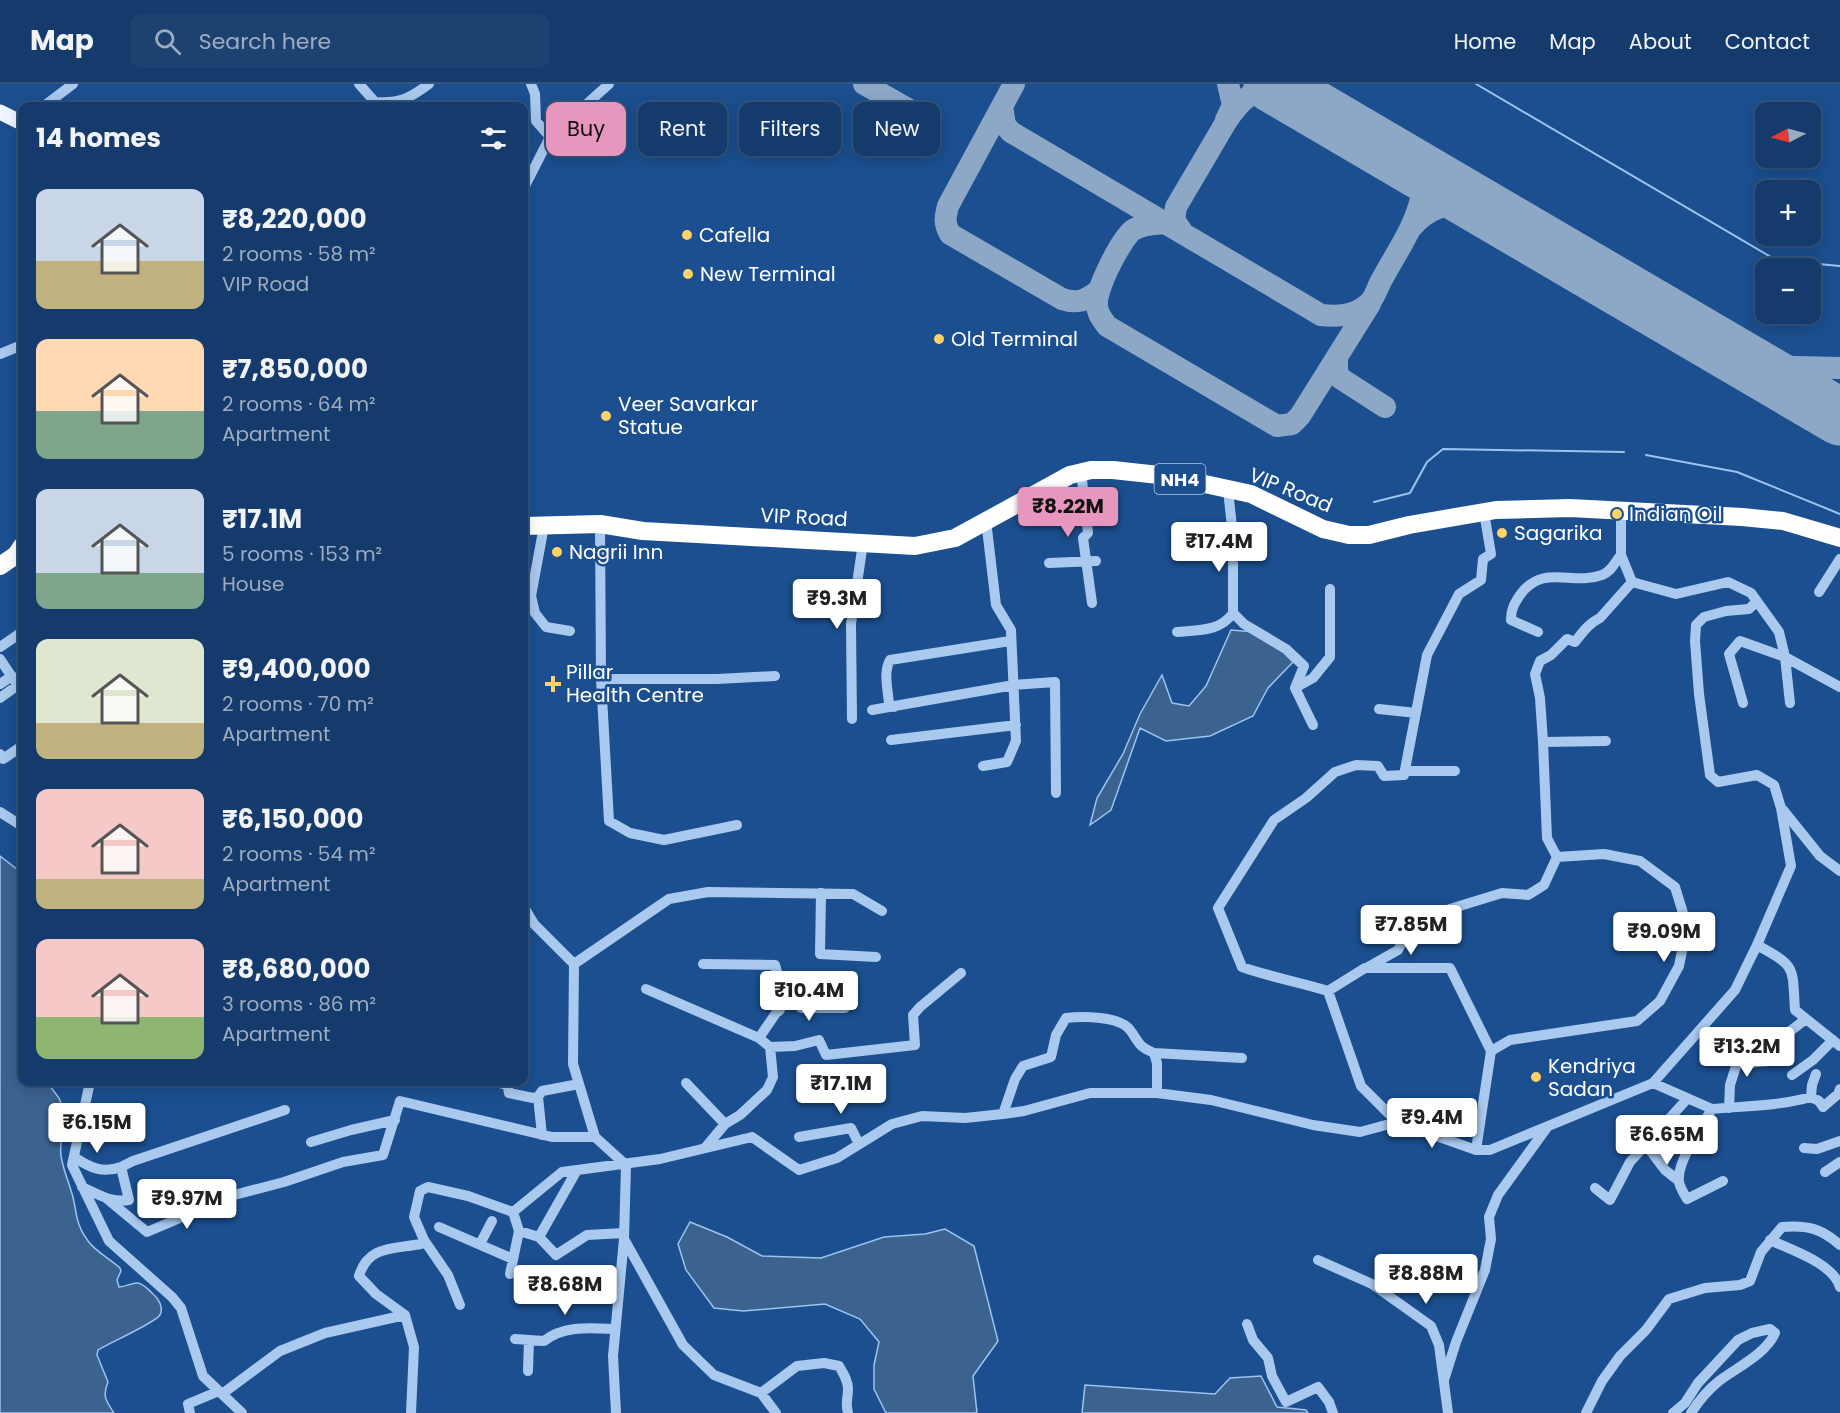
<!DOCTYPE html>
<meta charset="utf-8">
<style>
:root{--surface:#143b6b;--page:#1d4271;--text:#f1f3f6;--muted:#9dadc1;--line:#33557e;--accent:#e797bd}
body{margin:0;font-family:Poppins,sans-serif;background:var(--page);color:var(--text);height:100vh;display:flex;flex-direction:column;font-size:22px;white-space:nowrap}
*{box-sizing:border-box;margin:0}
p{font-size:20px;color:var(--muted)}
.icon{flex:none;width:33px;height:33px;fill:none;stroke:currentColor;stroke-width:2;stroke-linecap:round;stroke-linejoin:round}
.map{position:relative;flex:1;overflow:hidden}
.panel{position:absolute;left:18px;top:18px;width:510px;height:984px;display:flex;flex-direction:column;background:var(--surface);border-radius:12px;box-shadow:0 3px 15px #0003,0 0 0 2px var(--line)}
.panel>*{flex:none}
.banner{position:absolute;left:546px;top:18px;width:570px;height:54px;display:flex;gap:12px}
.needle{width:39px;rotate:264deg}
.buttons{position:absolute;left:1755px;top:18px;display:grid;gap:12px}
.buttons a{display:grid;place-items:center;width:66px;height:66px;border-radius:12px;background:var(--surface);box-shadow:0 3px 15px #0003,0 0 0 2px var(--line);font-size:30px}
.price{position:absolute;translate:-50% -51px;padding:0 14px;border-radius:6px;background:#fff;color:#222;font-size:20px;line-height:39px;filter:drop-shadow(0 2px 3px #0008)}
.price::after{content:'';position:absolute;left:50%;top:36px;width:18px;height:14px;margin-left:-9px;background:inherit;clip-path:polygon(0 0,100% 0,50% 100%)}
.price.selected{background:var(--accent);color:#111}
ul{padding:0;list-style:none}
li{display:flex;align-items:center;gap:18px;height:150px;padding:0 18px}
li span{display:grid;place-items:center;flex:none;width:168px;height:120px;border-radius:12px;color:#555}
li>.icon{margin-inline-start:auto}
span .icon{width:72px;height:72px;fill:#fffc;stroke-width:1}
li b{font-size:26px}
h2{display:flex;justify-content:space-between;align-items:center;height:72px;padding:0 18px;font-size:26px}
.tag{padding:0 21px;border-radius:12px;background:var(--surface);box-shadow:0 3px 15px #0003,0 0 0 2px var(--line);font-size:21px;line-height:54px}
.tag.selected{background:var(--accent);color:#111}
header{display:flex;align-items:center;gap:36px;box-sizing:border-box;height:84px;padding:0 30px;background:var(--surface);border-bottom:2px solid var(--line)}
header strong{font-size:28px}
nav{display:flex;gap:33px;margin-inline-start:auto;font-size:21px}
.search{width:420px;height:54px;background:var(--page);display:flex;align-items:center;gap:15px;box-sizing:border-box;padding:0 21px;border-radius:12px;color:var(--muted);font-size:22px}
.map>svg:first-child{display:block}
</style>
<header>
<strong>Map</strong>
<div class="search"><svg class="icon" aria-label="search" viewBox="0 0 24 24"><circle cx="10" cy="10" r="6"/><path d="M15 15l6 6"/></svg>Search here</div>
<nav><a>Home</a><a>Map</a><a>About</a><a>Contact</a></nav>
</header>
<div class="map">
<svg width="1840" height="1329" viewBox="0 0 1840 1329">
<rect width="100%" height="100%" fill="#1b4f8f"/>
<path fill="#3c6290" stroke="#9cc4f0" stroke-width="1.5" d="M 1231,546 L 1266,549 L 1293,578 L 1268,604 L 1253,632 L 1210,652 L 1166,657 L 1140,644 L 1111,726 L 1090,741 L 1097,714 L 1123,670 L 1140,630 L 1162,591 L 1172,619 L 1189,622 L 1206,602 Z
M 0,772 L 22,789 L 22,998 L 47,998 L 59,1014 L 68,1036 C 53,1070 64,1081 73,1113 C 77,1131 76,1141 88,1157 C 95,1167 111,1176 120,1184 L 121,1187 L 117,1196 L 119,1203 C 126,1203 131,1199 137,1199 C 143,1199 149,1206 153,1210 C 158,1214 164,1223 160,1231 C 155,1239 109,1259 98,1266 L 97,1271 L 108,1298 C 102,1312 106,1317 114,1329 L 0,1329 Z
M 690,1138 L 727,1153 L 762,1172 L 821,1174 L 884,1153 L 925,1150 L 945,1145 L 974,1162 L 998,1257 L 973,1292 L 977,1329 L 886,1329 L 874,1305 L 874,1281 L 879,1258 L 860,1235 L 825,1220 L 743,1227 L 714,1224 L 686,1186 L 678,1160 Z
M 1261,1292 L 1277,1323 L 1306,1326 L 1308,1329 L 1082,1329 L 1085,1301 L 1215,1310 L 1230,1294 Z"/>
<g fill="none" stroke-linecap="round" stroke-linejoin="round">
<path stroke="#9cc4f0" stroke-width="2" d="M 1476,0 L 1776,176 L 1840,182
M 1646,371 L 1737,388 L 1840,430
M 1374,418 L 1410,409 L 1427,378 L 1443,365 L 1624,368"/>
<path stroke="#8da7c7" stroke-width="22" d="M 864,0 L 915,29
M 1014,0 L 948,122 C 945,134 944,139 950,150 L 1062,215 C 1077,220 1085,217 1098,207
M 1002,22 L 1005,41 L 1011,48 L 1321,231 C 1338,233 1355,232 1369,219 C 1374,215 1377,205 1380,199 C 1394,172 1414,145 1421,115 C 1423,103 1419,93 1414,83
M 1226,36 L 1233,21 L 1228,0
M 1165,139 C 1155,140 1142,140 1133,146 C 1121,155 1095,206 1097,221 C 1097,230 1103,236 1107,242 L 1277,342 L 1292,340 L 1300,332 L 1370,220
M 1411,144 C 1426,125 1450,117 1473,118
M 1183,149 L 1174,136 L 1176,123 L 1226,38 C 1239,18 1254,2 1279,4
M 1337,273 L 1337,287 L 1340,294 L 1385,323
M 1746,278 L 1763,282 L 1840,284"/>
<path stroke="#8da7c7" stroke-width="57" d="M 1272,0 L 1840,333"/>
<path stroke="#a9c9ee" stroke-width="10" d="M 359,0 L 375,18 C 400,20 410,14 429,0
M 531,0 L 535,10 L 536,37 L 550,53
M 44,22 L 73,0
M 524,102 L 526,100 L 550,53 L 609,0
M 0,270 L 22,261
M 1081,387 L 1088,449 L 1083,454 L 1092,519
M 1484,428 L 1491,470 L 1483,475 L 1481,496 L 1459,510 L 1427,571 L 1404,691 L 1384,692 L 1378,682 L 1356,681 L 1335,688 L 1306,714 L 1274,736 L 1218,824 L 1242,883 C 1270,893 1299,898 1328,907 L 1365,884 L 1450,884 L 1491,967
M 1621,428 L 1621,471 L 1632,498
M 600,440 L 601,595 L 609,737 L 630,749 L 664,756 L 737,741
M 544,442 L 531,512 L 535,529 L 546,543 L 570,547
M 1049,479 L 1096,477
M 1632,498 L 1676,510 L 1728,498 L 1751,509 L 1779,548 L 1785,573 L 1840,603
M 1819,508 L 1840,475
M 1233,529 L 1244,540 L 1286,565 L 1304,582 L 1295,604 L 1313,641
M 1177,548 C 1197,546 1220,548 1233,529 L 1233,452 L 1228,406
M 1538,548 L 1511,536 C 1511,525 1514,520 1520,511 C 1543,479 1572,502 1602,491 C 1612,487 1614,479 1621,471
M 0,563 L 22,548
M 0,575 L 22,608
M 601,595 L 717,595 L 775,592
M 0,600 L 12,592
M 1295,604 L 1313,594 L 1330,573 L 1330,505
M 0,614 L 18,601
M 1743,619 L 1729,570 L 1740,557 L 1785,573 L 1790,619
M 894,623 L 889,620 C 888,606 883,588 890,576 L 1010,557
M 1379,625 L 1416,629
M 872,626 L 1014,601 L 1055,598 L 1056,709
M 852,635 L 851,540 L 863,459
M 891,656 L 1016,641
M 1543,658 L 1540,614 L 1535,590 L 1540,577 L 1551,571 L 1567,555 L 1575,558 C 1582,549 1589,539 1600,534 L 1632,498
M 0,670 L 3,675 L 22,662
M 983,682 L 1007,678 L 1016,657 L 1011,546 L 996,521 L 986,436
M 1405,687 L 1455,687
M 1783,726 L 1820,772 L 1840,787
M 0,728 L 22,742
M 1557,773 L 1547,754 L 1543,658 L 1606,657
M 821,809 L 820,870 L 876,873
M 524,823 L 534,840 L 574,880 L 573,980 L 595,1053 L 626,1081 L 624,1155 L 613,1272 L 616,1329
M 1757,861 C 1797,883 1792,882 1795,926 L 1840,962
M 574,880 L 669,815 L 708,808 L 853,810 L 882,827
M 703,880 L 775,881 L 780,898 L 780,926 L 776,929 L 759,954 L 770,963 L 773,993 L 767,1006 L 740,1031 L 725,1040 L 705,1064
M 1368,883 L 1398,866 L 1414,836 L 1502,809 L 1528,811 L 1544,801 L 1557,773 L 1604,770 L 1640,777 L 1675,803 L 1687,842 L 1679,882 L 1660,917 L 1637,937 L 1510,956 L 1491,967 L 1476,1066
M 646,905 L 759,954
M 1328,907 L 1361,1002 L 1397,1038 L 1476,1066 L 1490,1066 L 1653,999 L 1735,906 L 1757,861 L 1791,782 L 1781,724 L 1774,701 L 1757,691 L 1718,698 L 1710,691 L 1699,610 L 1695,557 L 1696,541 L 1704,533 L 1726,527 L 1749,525 L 1757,517
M 780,913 L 795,914 L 801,924 L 845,924
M 770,963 L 795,962 L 819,956 L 826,971 L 915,961 L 913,931 L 920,923 L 961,889
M 1154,969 L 1242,974
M 1758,978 L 1769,977 L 1779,966 L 1789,948 L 1806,935
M 1792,991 L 1813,976 L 1833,956
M 90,998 L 72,1081 L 109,1157 L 172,1213 L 181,1224 L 203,1292 L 242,1329
M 495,998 L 507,1001
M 507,998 L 509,1009 L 533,1014 L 538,1013 L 542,1007 L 579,1000
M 686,999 L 725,1040
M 1653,999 L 1712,1025 C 1702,1041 1676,1079 1679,1098 C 1680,1103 1684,1110 1687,1115 L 1723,1097
M 538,1013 L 542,1051
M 1811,1013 L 1812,1001 L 1816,990
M 1729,1024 L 1730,1001 L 1738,976 L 1747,979 L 1758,978 L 1762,973
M 1712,1025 C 1745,1022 1779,1022 1811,1013 L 1819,1017 L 1823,1023 L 1838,1010 L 1840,1005
M 1003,1030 L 1015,995 L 1023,982 L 1051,973 L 1056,951 L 1066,934 C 1082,932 1120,932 1130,946 C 1140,959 1137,962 1154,969 L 1157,979 L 1157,1009
M 799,1053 L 851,1044 L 859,1060
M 311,1058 L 351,1046 L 395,1036
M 1646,1061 L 1665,1086 L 1679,1097
M 1804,1064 L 1817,1065 L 1840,1057
M 74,1073 C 89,1083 102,1090 121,1083
M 1825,1088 L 1840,1078
M 82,1103 C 98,1110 111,1119 129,1116 L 121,1083 L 133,1077 L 285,1026
M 1595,1104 L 1610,1116 L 1630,1078 L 1687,1015
M 106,1114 L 147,1148 L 234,1111 L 284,1098 L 343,1078 L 383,1071 L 400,1017 L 552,1053 L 595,1053
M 513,1128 L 519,1147 L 539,1153 L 577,1086
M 439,1143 L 513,1175
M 539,1153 L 556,1171 L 587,1151 L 624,1149
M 624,1155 L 683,1261 L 714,1291 L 761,1309 L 776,1329
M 1770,1156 C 1791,1166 1833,1179 1840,1203
M 480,1160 L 492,1137
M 1318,1176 L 1372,1200 L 1431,1242 L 1439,1261 L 1448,1329
M 510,1190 L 519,1147
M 460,1221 L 448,1191 L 424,1156 L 414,1133 L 420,1107 L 428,1103 L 468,1112 L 513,1128 L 562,1088 L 660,1075 L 752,1053 L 799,1086 L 837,1074 L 892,1040 L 922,1032 L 965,1034 L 1003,1030 L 1024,1027 L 1090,1009 L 1157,1009 L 1211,1016 L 1313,1041 L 1360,1048 L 1397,1038
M 1247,1240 L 1253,1256 L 1268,1274 L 1272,1292 L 1286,1318 L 1318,1303 L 1329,1318 L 1333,1329
M 515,1255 L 544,1257 C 564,1241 591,1244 615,1245
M 528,1287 L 529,1256
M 1444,1296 L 1456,1258 L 1485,1186 L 1491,1155 L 1489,1133 L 1498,1111 L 1548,1042
M 761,1309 L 797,1282 L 824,1279 L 839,1282 C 843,1289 848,1296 848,1305 C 848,1316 845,1317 848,1329
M 222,1310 L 280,1267 L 325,1249 L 405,1231
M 190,1329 L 188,1320 L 219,1307
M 411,1329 L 414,1263 L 405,1231 L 376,1210 L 359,1192 C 368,1161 394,1165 421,1160 L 424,1156
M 1586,1329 L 1602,1297 L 1620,1272 L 1646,1246 L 1669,1215 L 1705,1204 L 1740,1201 L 1750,1197 L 1761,1168 L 1782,1143 C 1807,1141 1821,1144 1840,1161
M 1673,1329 L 1685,1319 L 1698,1299 L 1738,1256 L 1752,1249 L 1770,1245 L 1775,1249 C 1766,1270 1736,1284 1719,1297 C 1709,1305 1698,1318 1691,1329"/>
<path stroke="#f0f6ff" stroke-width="15" d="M 0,28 L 22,39"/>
<path stroke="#fff" stroke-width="18" d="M 524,442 L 600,440 L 643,447 L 915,462 L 955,454 L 1070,391 L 1091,386 L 1113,386 L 1168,392 L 1251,410 L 1323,445 L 1349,451 L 1369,451 L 1409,441 L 1496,426 L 1570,424 L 1742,433 L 1783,437 L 1840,454
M 0,482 L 16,471 L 22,462"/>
</g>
<g fill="#ffd166" stroke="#1b4f8f" stroke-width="2">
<circle cx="687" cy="151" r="6"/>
<circle cx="688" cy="190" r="6"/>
<circle cx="939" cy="255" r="6"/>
<circle cx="606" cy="332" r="6"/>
<circle cx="1617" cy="430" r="6"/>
<circle cx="1502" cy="449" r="6"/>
<circle cx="557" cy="468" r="6"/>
<path d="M550 591h6v6h6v6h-6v6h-6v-6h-6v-6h6z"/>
<circle cx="1536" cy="993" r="6"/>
</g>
<g text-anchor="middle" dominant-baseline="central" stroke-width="5" stroke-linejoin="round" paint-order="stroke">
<rect fill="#1b4f8f" stroke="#bbcadd" stroke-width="1.5" x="1154.5" y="380" width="51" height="30" rx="4.5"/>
<g font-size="18" font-weight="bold" fill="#fff">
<text x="1180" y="395">NH4</text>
</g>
<g font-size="20" fill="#fff" stroke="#1b4f8f" text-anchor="start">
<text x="699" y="151">Cafella</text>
<text x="700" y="190">New Terminal</text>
<text x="951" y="255">Old Terminal</text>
<text x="618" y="320">Veer Savarkar<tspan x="618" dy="23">Statue</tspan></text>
<text x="1629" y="430">Indian Oil</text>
<text x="1514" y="449">Sagarika</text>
<text x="569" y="468">Nagrii Inn</text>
<text x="566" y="588">Pillar<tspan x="566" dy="23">Health Centre</tspan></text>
<text x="1548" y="982">Kendriya<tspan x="1548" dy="23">Sadan</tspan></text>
</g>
<g font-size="20" fill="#fff" stroke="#1b4f8f">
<text transform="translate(1291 406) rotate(22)">VIP Road</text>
<text transform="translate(804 433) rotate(3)">VIP Road</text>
</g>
</g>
</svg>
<div class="buttons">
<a><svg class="needle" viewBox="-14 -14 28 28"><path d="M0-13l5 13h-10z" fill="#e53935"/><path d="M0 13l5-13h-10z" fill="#9dadc1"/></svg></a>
<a>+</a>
<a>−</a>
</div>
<b class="price selected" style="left:1068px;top:454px">₹8.22M</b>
<b class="price" style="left:1219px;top:489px">₹17.4M</b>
<b class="price" style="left:837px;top:546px">₹9.3M</b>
<b class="price" style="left:1411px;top:872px">₹7.85M</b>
<b class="price" style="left:1664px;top:879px">₹9.09M</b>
<b class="price" style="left:809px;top:938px">₹10.4M</b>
<b class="price" style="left:1747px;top:994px">₹13.2M</b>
<b class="price" style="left:841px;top:1031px">₹17.1M</b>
<b class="price" style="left:1432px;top:1065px">₹9.4M</b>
<b class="price" style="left:97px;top:1070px">₹6.15M</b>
<b class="price" style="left:1667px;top:1082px">₹6.65M</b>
<b class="price" style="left:187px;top:1146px">₹9.97M</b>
<b class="price" style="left:1426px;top:1221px">₹8.88M</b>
<b class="price" style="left:565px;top:1232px">₹8.68M</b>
<div class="banner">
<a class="tag selected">Buy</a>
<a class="tag">Rent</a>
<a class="tag">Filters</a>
<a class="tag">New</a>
</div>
<section class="panel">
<h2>14 homes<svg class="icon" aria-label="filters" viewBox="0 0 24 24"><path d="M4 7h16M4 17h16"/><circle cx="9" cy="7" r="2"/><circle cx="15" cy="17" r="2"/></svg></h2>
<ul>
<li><span style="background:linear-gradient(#c9d6e8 60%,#c2b280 0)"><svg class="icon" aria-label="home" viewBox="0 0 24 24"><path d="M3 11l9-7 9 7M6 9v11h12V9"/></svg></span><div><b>₹8,220,000</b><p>2 rooms · 58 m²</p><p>VIP Road</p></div></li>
<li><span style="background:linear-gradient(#ffd9b3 60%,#7fa58c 0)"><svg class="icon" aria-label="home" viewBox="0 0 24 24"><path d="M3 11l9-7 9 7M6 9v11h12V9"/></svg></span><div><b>₹7,850,000</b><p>2 rooms · 64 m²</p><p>Apartment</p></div></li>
<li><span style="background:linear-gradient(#c9d6e8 70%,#7fa58c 0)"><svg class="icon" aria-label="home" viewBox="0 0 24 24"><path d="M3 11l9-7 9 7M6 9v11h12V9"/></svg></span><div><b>₹17.1M</b><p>5 rooms · 153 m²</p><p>House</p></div></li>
<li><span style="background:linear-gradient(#dfe7d0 70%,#c2b280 0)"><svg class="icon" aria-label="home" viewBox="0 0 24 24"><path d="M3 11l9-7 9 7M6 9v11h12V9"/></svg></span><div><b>₹9,400,000</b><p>2 rooms · 70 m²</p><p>Apartment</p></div></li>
<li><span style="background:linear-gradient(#f6c9c9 75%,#c2b280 0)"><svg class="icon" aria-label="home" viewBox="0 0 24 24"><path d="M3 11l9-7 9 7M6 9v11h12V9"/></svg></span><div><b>₹6,150,000</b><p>2 rooms · 54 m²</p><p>Apartment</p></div></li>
<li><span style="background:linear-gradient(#f6c9c9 65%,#8fb573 0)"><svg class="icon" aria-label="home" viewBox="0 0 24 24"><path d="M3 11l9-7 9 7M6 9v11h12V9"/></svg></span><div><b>₹8,680,000</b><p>3 rooms · 86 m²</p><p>Apartment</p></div></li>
</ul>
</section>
</div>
